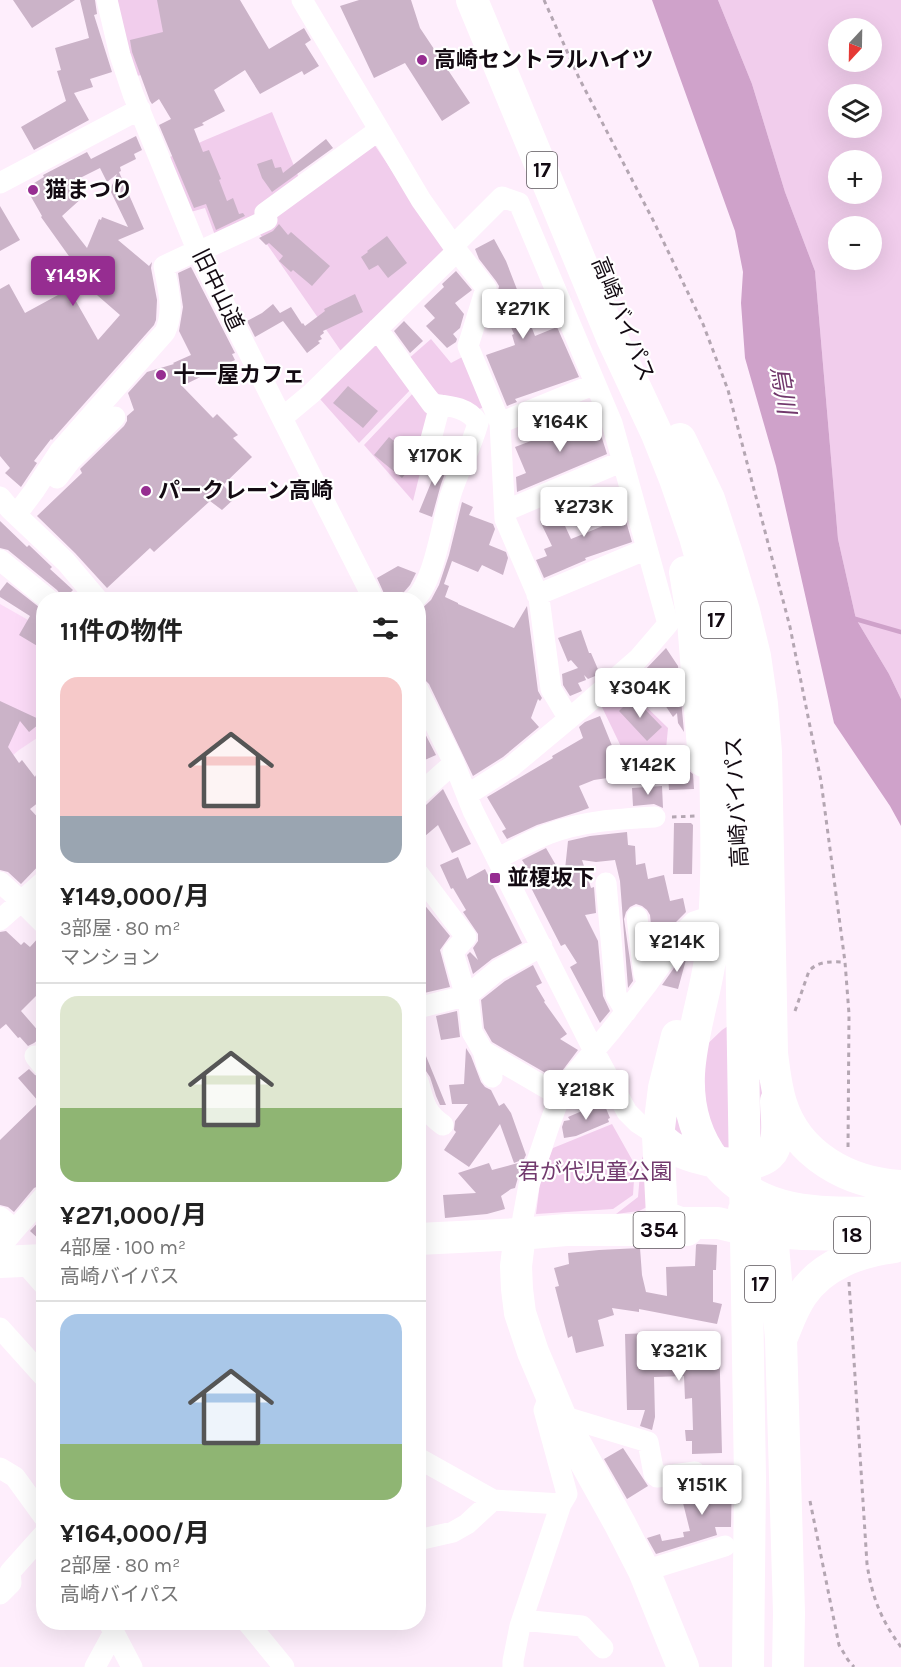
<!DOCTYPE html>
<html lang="ja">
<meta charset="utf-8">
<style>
:root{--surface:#fff;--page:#f6f6f6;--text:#222;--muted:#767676;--line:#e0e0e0;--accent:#962d91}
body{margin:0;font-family:Karla,"Noto Sans JP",sans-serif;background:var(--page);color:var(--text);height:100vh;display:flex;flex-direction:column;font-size:22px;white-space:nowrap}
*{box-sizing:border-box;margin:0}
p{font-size:20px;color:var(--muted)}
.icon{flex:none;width:33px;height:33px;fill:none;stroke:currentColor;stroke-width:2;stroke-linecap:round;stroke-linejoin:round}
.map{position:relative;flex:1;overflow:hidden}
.details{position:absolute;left:36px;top:592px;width:390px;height:1038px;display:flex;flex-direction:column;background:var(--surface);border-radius:24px;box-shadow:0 6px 24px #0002}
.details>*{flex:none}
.needle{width:39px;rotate:202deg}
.fabs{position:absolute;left:828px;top:18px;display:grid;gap:12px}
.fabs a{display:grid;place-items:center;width:54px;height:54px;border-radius:50%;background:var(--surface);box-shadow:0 6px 24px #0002;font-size:30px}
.price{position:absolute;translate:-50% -51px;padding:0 14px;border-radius:6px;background:#fff;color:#222;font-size:20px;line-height:39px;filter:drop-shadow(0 2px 3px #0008)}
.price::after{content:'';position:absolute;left:50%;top:36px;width:18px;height:14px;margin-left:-9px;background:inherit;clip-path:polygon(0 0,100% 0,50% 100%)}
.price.current{background:var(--accent);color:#fff}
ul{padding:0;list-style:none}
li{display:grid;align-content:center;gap:12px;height:318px;padding:0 24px}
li+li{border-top:2px solid var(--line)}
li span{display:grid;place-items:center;height:186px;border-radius:18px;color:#555}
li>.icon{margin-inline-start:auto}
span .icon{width:108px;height:108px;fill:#fffc;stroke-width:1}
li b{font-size:26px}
h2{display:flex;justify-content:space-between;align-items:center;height:72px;padding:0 24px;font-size:26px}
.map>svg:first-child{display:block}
</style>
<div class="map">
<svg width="901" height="1667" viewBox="0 0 901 1667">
<rect width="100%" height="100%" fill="#feeefc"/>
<path fill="#fbdbf7" d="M 0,604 L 44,629 L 43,734 L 19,750 L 0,766 Z"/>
<path fill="#f1cdec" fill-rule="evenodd" d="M 113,0 L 191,0 L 200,64 L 131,77 Z
M 718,0 L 901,0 L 901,699 L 889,674 L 856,619 L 838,539 L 815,271 L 785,192 L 752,84 ZM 838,28 L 872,28 L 872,62 L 838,62 ZM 838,94 L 872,94 L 872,128 L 838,128 ZM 838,160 L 872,160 L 872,194 L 838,194 ZM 838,226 L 872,226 L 872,260 L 838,260 Z
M 272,112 L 301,183 L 260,218 L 216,238 L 205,208 L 187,213 L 168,158 L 203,141 Z
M 374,144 L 447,253 L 341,351 L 255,227 Z
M 379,339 L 413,387 L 359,443 L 320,399 Z
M 431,339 L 451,363 L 466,355 L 489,405 L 472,412 L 443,399 L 407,360 Z
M 416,390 L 436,409 L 413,501 L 364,445 Z
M 623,684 L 668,728 L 663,781 L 629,780 L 626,757 L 601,705 Z
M 750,1021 L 771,1129 L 748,1156 L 671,1133 L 670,1126 L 698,1053 L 722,1030 L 728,1026 Z
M 612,1124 L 635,1165 L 633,1195 L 613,1209 L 536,1214 L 540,1183 L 553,1148 Z
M 647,1144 L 649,1206 L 639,1211 L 616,1214 L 638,1197 L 641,1162 Z"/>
<path fill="#cfa2ca" d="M 652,0 L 718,0 L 752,84 L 785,192 L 815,271 L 838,539 L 856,619 L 889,674 L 901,699 L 901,826 L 890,806 L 834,723 L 776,466 L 745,358 L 741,303 L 743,272 L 735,231 Z"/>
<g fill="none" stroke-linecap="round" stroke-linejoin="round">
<path stroke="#cfa2ca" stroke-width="4.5" d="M 852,618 L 901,632"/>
</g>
<path fill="#cbb3c8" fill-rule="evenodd" d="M 13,0 L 75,0 L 32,28 Z
M 80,0 L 95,0 L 97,14 L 94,15 L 112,72 L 90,79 L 93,87 L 74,93 L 89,120 L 34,150 L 21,127 L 66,101 L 57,71 L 61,70 L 55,48 L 89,38 Z
M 157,0 L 240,0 L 269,49 L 304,28 L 311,40 L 305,44 L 319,66 L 304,75 L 302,71 L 260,94 L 245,70 L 214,90 L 225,111 L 202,123 L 204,125 L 194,129 L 203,152 L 209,150 L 221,179 L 219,180 L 227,201 L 233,198 L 239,214 L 243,213 L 245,216 L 216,230 L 206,204 L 194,208 L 159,125 L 171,119 L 159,99 L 152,104 L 150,101 L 132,52 L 130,40 L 163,32 Z
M 359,0 L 411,0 L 420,28 L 470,103 L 442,121 L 405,63 L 374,78 L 340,6 Z
M 136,136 L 142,150 L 134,154 L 136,159 L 120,167 L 121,171 L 119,172 L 144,229 L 118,240 L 149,266 L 152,262 L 151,268 L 157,300 L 156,320 L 154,325 L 52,440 L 51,439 L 34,461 L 37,463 L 21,487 L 5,473 L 10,468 L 0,456 L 0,289 L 9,284 L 25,313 L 69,289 L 98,340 L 120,315 L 82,282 L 86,280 L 41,217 L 42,216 L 26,188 L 44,177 L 43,175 L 87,152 L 91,159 ZM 100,168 L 107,182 L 117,174 L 110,190 L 128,227 L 102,217 L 101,220 L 99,219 L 87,248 L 62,216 L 83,197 L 72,182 Z
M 326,139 L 333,148 L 272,192 L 262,178 L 257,164 L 272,159 L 275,168 L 281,167 L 283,173 Z
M 0,206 L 20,240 L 0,251 Z
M 279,224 L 288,235 L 291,232 L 330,266 L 312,286 L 293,270 L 291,272 L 279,261 L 283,256 L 269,243 L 266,245 L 259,238 L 273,231 Z
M 387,236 L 407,263 L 388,278 L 378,265 L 369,270 L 361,257 L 368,252 L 367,251 Z
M 494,239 L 506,261 L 535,336 L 557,327 L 579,377 L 515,399 L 517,402 L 507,406 L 486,355 L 515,345 L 512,335 L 514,334 L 497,296 L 499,286 L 496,281 L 479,259 L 475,249 Z
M 191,267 L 235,353 L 232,354 L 235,360 L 182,386 L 213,418 L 217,414 L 238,435 L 233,438 L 252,457 L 223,485 L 235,498 L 222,510 L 210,501 L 154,552 L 150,548 L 107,588 L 75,553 L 37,516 L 82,473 L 80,469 L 124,426 L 127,421 L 127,416 L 134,410 L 128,393 L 147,372 L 174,364 L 173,363 L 191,355 L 179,331 L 183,307 L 178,273 Z
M 456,271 L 472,290 L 455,303 L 464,314 L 460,328 L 453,334 L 457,339 L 456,342 L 447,348 L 426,326 L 435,318 L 424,306 L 444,287 L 442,284 Z
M 355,294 L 363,312 L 323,331 L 324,333 L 320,336 L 322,339 L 318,341 L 320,343 L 307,353 L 283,321 L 255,337 L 247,321 L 262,313 L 273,304 L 280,313 L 291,307 L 302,324 L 303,323 L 305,326 L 325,311 L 324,309 Z
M 404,321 L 423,341 L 410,353 L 394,331 Z
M 348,386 L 378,411 L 363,428 L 333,403 Z
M 595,416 L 607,454 L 517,492 L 516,477 L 526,473 L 515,447 L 552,433 L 552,434 Z
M 389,437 L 414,457 L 415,463 L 402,478 L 374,455 Z
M 440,456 L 450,460 L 441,484 L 432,517 L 419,512 L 435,473 L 431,472 L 438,462 Z
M 617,490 L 632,542 L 585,558 L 586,560 L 544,578 L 536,560 L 547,556 L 544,549 L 552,546 L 540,521 L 560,515 L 571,539 L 576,537 L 610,523 L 599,495 Z
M 462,502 L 473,507 L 469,515 L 493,524 L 495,529 L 489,545 L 506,552 L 508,558 L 503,575 L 482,565 L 478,572 L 452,561 L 444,584 L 449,586 L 445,597 L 458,603 L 458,604 L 514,628 L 527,606 L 538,691 L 542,698 L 540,701 L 538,699 L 531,718 L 539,727 L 503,757 L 473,776 L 429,684 L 424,679 L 418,669 L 418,612 L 431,600 L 439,585 L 449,555 Z
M 0,521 L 27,547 L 29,545 L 52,567 L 50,569 L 73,590 L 63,600 L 61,600 L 61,595 L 57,590 L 8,550 L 0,548 Z
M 398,566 L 416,573 L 410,585 L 404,592 L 402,600 L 387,600 L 377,578 Z
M 7,582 L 44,611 L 44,650 L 19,635 L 30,616 L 0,597 L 0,591 Z
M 581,630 L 589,653 L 591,653 L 600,674 L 588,679 L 584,675 L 586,680 L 578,683 L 582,691 L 570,696 L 563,685 L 562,674 L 578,668 L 571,660 L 568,662 L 558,638 Z
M 666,648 L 678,666 L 684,732 L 678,723 L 677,713 L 673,717 L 643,672 Z
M 631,699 L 635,703 L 637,701 L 662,727 L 647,741 L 619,711 Z
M 0,701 L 43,721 L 29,732 L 20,721 L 8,747 L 19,763 L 22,760 L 35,777 L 36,775 L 44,785 L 44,798 L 30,809 L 44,824 L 44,860 L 21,884 L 8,872 L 0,870 Z
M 600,716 L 619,763 L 621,776 L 594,780 L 579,786 L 589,808 L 578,812 L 537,825 L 507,839 L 502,831 L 506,829 L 487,797 L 553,758 L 552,756 L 583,738 L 579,727 L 585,722 Z
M 418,720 L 436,755 L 418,763 Z
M 685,754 L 689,771 L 693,774 L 694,789 L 669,790 L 667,760 L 670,759 L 670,758 L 682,757 Z
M 662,786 L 663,808 L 654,804 L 633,806 L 632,788 Z
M 443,789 L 471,844 L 452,853 L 438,825 L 418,842 L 418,807 L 426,805 Z
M 674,823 L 691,823 L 693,825 L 692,874 L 673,874 Z
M 627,832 L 628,845 L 635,846 L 636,865 L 645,863 L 648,879 L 664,875 L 670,901 L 683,898 L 686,912 L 672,926 L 655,932 L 665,936 L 654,952 L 650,915 L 647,910 L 642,906 L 636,904 L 630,907 L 626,912 L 624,919 L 633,981 L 628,988 L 620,881 L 615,860 L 596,862 L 582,860 L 591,888 L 594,887 L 596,913 L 585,915 L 598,941 L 603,996 L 610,1011 L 600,1023 L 570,967 L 577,963 L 565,944 L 561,946 L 524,874 L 521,869 L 526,866 L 522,860 L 546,848 L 564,879 L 568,841 L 590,836 Z
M 458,857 L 467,879 L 485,869 L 522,943 L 492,959 L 473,974 L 467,955 L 470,952 L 478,960 L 473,948 L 478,941 L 478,934 L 463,912 L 466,910 L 453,888 L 451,889 L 440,865 Z
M 418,897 L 450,936 L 440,950 L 450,987 L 424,993 L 418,993 Z
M 6,931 L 21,945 L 24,942 L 30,947 L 40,936 L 44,936 L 44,988 L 21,1011 L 41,1034 L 39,1036 L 40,1038 L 34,1043 L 28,1046 L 20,1037 L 18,1038 L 6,1024 L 0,1029 L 0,932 Z
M 690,945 L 678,989 L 662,985 Z
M 533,965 L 542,983 L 536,986 L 545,1001 L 544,1002 L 567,1034 L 560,1039 L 578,1050 L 556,1079 L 492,1042 L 484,1028 L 481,1000 L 505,981 Z
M 457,1011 L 460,1037 L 441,1040 L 436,1016 Z
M 418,1039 L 419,1039 L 446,1105 L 440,1105 L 436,1096 L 430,1077 L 426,1071 L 418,1069 Z
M 466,1048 L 471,1056 L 481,1082 L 485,1087 L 491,1090 L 499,1106 L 504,1103 L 511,1113 L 526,1155 L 524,1159 L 514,1163 L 500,1124 L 469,1167 L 444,1150 L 456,1132 L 454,1130 L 455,1121 L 468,1104 L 452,1104 L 449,1085 L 464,1084 Z
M 29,1069 L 35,1075 L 44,1079 L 44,1184 L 34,1188 L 14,1212 L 8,1207 L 0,1205 L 0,1140 L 39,1102 L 18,1078 Z
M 601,1103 L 603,1107 L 605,1106 L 610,1118 L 608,1119 L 609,1122 L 576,1136 L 564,1138 L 562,1127 L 564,1121 L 570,1120 L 568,1117 Z
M 418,1119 L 425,1127 L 422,1139 L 418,1139 Z
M 489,1163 L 492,1170 L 518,1163 L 519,1174 L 515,1188 L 511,1189 L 501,1196 L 505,1209 L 487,1214 L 445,1218 L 443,1195 L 476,1193 L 458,1173 Z
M 44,1216 L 44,1242 L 42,1242 L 30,1231 Z
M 697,1244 L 717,1245 L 716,1270 L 713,1270 L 713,1302 L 722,1304 L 717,1324 L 639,1309 L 639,1312 L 612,1308 L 614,1315 L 598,1320 L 604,1346 L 576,1353 L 572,1336 L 568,1338 L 555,1287 L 559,1286 L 554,1268 L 569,1264 L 568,1253 L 599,1250 L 640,1248 L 642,1275 L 646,1292 L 667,1296 L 666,1267 L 695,1266 L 696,1245 Z
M 715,1331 L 714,1336 L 719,1336 L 722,1453 L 692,1454 L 692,1441 L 686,1441 L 685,1430 L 693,1430 L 692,1398 L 685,1399 L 684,1376 L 654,1377 L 655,1417 L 652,1430 L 640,1426 L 645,1410 L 627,1410 L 625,1334 L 652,1333 L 652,1341 L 691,1340 L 691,1332 Z
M 623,1448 L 648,1486 L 627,1499 L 604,1459 Z
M 732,1475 L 731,1527 L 715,1527 L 717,1535 L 656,1554 L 647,1538 L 660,1534 L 662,1541 L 684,1537 L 683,1532 L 690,1531 L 682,1499 L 715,1490 L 713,1477 Z"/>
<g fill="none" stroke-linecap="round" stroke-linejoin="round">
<path stroke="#b4a6b2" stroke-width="3" stroke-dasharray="4.5 4.5" stroke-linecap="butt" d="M 544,0 L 579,78 L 653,220 L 703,324 L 728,390 L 790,627 L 821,781 L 845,962 L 849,1014 L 848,1150
M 672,817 L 696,816
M 795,1011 L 809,971 C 819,960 832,962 845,962
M 849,1282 L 867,1564 C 872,1597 881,1620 901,1647
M 810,1501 L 839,1645 L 848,1660 L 854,1667"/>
<path stroke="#fff" stroke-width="21" d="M 107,0 L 120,55 L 133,94 L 198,252 L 374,600
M 0,183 L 140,109
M 453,246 L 502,197 L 519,203 L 612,423 L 668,624 L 638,659 L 583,707 L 511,767 L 467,795
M 457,251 L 486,288 L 468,346 L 500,423 L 505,519 L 539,598 L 551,689 L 569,719
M 198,252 L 267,220 L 265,213 L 379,130
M 377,329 L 432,404 C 450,406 468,407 478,423 C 471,449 457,472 450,497 C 442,523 434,583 414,600
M 282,418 L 312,393 L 457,251 L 421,200 L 302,0
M 500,423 L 595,384
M 426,458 L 440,405
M 57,478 L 70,461 L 115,417
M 0,497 L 10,509 L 66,562 L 98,600
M 505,511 L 623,461
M 16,515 L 34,491 L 60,451 L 165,332 C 175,310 168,289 164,266 L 198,250
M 0,560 L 49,600
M 537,595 L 647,549
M 418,690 L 454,763 L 473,811 L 594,1051 L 627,1112 L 638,1123 L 658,1136
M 418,795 L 454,763
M 497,859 C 514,850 531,840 548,834 C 582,821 619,819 655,817
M 418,873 L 466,937 L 453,952 L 464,990 L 468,995 L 472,1032 L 483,1051 L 560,1096
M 0,882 L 21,901 L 44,924
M 606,883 L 616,995 L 626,1012
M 637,917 L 644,974 L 648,983
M 0,920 L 44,881
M 418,1008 L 468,995 L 498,970 L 542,946
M 483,1051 L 487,1065 L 492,1077
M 35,1056 L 44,1067
M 418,1081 C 424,1101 424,1112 443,1125
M 0,1217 L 14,1229
M 520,1234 L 529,1185 L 550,1123 L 560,1096 L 572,1077 L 610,1032 L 648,983 L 683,933 L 694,922 L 703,919
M 0,1247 L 44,1196
M 23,1261 L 44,1285
M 0,1328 L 44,1377
M 561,1418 L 572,1419 L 648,1442 L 654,1474 L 657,1477 L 695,1472
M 418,1458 L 493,1500
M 0,1468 L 15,1477 L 44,1517
M 418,1540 L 453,1532 L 467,1524 L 493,1500 L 561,1504
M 644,1571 L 725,1546
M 0,1594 L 11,1583 L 10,1572 L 44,1534
M 522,1620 L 582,1626 L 603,1648
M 109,1623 L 132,1667
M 248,1623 L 284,1667
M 95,1667 L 114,1632
M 513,1667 L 513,1661 L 520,1626 L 561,1504 L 567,1494 L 544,1410 L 546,1405"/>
<path stroke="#fff" stroke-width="32" d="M 472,0 L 613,340 L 657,434 L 675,479 L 695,537 L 703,566 L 723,653 L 735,741 L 740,871 L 750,1478 L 748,1667
M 680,439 L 709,499 L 728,557 L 744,611 L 755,656 L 762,704 L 766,752 L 772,1053 C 774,1070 776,1087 781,1103 C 797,1155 848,1183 901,1186
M 685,572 L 693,621 L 704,761
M 715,736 C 715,808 720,881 711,953 C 706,994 691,1033 689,1074 C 686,1141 726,1194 792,1208 C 828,1215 865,1212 901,1213
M 677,1036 L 664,1088 L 658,1136 L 662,1216 L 680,1223 L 718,1223 L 752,1231
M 658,1136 C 663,1140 668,1145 673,1148 C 694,1160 755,1175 772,1152 C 781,1138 776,1116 776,1101
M 744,1210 C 762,1219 770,1225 773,1245 L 781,1339 L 789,1613 L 788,1667
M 752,1231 L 803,1234 L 901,1236
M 520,1234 L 516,1266 L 517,1289 L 520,1313 L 533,1352 L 561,1418 L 620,1524 L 644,1571 L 683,1667
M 418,1239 L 520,1234 L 566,1230 L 687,1230
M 0,1262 L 44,1260
M 782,1337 C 788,1323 793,1308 802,1295 C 822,1265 860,1251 894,1247"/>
</g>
<g fill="#962d91" stroke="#fff" stroke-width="2">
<circle cx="422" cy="60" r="6"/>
<circle cx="33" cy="190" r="6"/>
<circle cx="161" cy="375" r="6"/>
<circle cx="146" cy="491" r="6"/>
<rect x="489" y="872" width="12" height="12" rx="3"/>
</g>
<g text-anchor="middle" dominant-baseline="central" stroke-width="4.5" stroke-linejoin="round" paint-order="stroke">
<g fill="#fff" stroke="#5a5459" stroke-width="1.5">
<rect x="527" y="152" width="30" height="36" rx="4.5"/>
<rect x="701" y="602" width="30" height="36" rx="4.5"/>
<rect x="633.5" y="1212" width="51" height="36" rx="4.5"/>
<rect x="834" y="1217" width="36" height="36" rx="4.5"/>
<rect x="745" y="1266" width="30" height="36" rx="4.5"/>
</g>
<g font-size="21" font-weight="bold" fill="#130a12">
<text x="542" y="170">17</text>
<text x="716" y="620">17</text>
<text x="659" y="1230">354</text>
<text x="852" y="1235">18</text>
<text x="760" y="1284">17</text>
</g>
<g font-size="22" font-weight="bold" fill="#130a12" stroke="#fff" text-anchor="start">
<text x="434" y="60">高崎セントラルハイツ</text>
<text x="45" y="190">猫まつり</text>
<text x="173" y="375">十一屋カフェ</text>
<text x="158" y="491">パークレーン高崎</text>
<text x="507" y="878">並榎坂下</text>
</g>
<g font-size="22" fill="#130a12" stroke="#fff">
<text transform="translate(218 290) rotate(64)">旧中山道</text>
<text transform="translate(623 319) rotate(68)">高崎バイパス</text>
<text transform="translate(737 802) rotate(-93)">高崎バイパス</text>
</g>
<g font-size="22" fill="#723a6e" stroke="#fff">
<text x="595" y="1172">君が代児童公園</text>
</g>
<g font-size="24" font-style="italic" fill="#71386c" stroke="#fff">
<text transform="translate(783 390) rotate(80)">烏川</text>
</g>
</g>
</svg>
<div class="fabs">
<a><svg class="needle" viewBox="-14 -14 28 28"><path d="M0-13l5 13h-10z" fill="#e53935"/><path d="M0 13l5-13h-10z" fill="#767676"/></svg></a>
<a><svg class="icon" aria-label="layers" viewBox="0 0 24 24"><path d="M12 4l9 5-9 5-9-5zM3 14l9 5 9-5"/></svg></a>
<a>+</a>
<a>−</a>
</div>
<b class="price current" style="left:73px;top:307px">¥149K</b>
<b class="price" style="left:523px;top:340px">¥271K</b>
<b class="price" style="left:560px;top:453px">¥164K</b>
<b class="price" style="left:435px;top:487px">¥170K</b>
<b class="price" style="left:584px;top:538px">¥273K</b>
<b class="price" style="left:640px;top:719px">¥304K</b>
<b class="price" style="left:648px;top:796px">¥142K</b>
<b class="price" style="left:677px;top:973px">¥214K</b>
<b class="price" style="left:586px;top:1121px">¥218K</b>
<b class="price" style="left:679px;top:1382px">¥321K</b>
<b class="price" style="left:702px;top:1516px">¥151K</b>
<section class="details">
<h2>11件の物件<svg class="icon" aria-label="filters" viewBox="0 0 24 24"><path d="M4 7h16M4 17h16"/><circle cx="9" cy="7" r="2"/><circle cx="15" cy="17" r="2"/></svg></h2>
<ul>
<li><span style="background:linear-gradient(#f6c9c9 75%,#9aa5b1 0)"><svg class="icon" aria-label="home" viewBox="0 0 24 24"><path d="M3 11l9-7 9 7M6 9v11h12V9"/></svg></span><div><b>¥149,000/月</b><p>3部屋 · 80 m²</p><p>マンション</p></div></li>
<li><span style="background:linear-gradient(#dfe7d0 60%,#8fb573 0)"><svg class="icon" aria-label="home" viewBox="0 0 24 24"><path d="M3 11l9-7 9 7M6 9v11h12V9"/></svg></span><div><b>¥271,000/月</b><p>4部屋 · 100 m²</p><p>高崎バイパス</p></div></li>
<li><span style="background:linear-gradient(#a9c7e8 70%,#8fb573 0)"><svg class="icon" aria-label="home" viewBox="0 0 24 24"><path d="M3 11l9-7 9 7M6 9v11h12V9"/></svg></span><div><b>¥164,000/月</b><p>2部屋 · 80 m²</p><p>高崎バイパス</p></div></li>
</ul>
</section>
</div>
